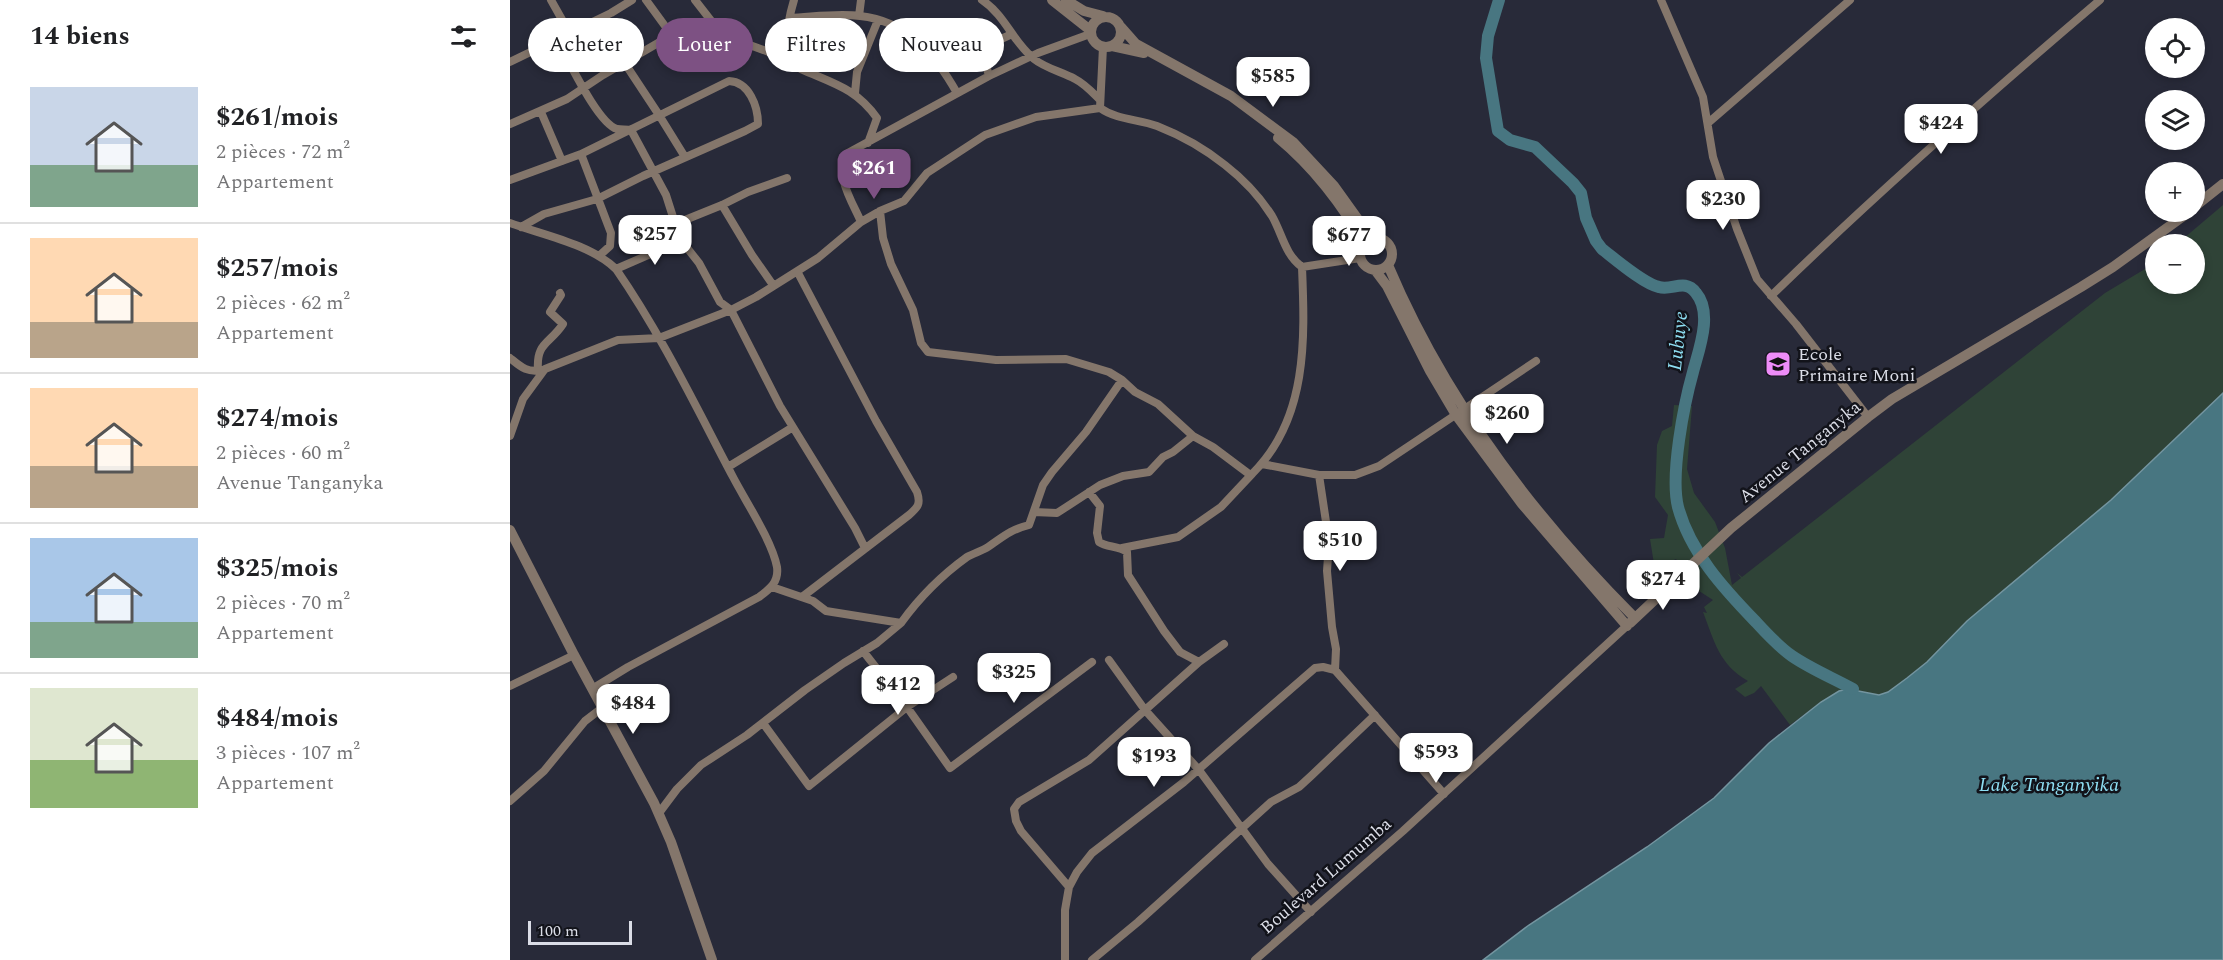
<!DOCTYPE html>
<html lang="fr">
<meta charset="utf-8">
<style>
:root{--surface:#fff;--page:#f6f6f6;--text:#202124;--muted:#757577;--line:#e0e0e0;--accent:#7d5183}
body{margin:0;font-family:Spectral,serif;background:var(--page);color:var(--text);height:100vh;display:flex;flex-direction:column;font-size:22px;white-space:nowrap}
*{box-sizing:border-box;margin:0}
p{font-size:20px;color:var(--muted)}
.icon{flex:none;width:33px;height:33px;fill:none;stroke:currentColor;stroke-width:2;stroke-linecap:round;stroke-linejoin:round}
.map{position:relative;flex:1;overflow:hidden}
.panel{display:flex;flex-direction:column;background:var(--surface);width:510px}
.panel>*{flex:none}
.top-card{position:absolute;left:18px;top:18px;width:570px;height:54px;display:flex;gap:12px}
.controls{position:absolute;left:1635px;top:18px;display:grid;gap:12px}
.controls a{display:grid;place-items:center;width:60px;height:60px;border-radius:50%;background:var(--surface);box-shadow:0 3px 9px #0003;font-size:30px}
.scale{position:absolute;left:18px;bottom:15px;width:104px;box-sizing:border-box;padding-left:6px;border:3px solid #dbdde7;border-top:0;font-size:16px;line-height:21px;white-space:nowrap;color:#dbdde7;-webkit-text-stroke:4px #12131a;paint-order:stroke}
.price{position:absolute;translate:-50% -51px;padding:0 14px;border-radius:12px;background:#fff;color:#222;font-size:20px;line-height:39px;filter:drop-shadow(0 2px 3px #0008)}
.price::after{content:'';position:absolute;left:50%;top:36px;width:18px;height:14px;margin-left:-9px;background:inherit;clip-path:polygon(0 0,100% 0,50% 100%)}
.price.active{background:var(--accent);color:#fff}
ul{padding:0;list-style:none}
li{display:flex;align-items:center;gap:18px;height:150px;padding:0 30px}
li+li{border-top:2px solid var(--line)}
li span{display:grid;place-items:center;flex:none;width:168px;height:120px;border-radius:0px;color:#555}
li>.icon{margin-inline-start:auto}
span .icon{width:72px;height:72px;fill:#fffc;stroke-width:1}
li b{font-size:26px}
h2{display:flex;justify-content:space-between;align-items:center;height:72px;padding:0 30px;font-size:26px}
.pill{padding:0 21px;border-radius:27px;background:var(--surface);box-shadow:0 3px 9px #0003;font-size:21px;line-height:54px}
.pill.active{background:var(--accent);color:#fff}
main{display:flex;flex:1;min-height:0}
.map>svg:first-child{display:block}
</style>
<main>
<section class="panel">
<h2>14 biens<svg class="icon" aria-label="filters" viewBox="0 0 24 24"><path d="M4 7h16M4 17h16"/><circle cx="9" cy="7" r="2"/><circle cx="15" cy="17" r="2"/></svg></h2>
<ul>
<li><span style="background:linear-gradient(#c9d6e8 65%,#7fa58c 0)"><svg class="icon" aria-label="home" viewBox="0 0 24 24"><path d="M3 11l9-7 9 7M6 9v11h12V9"/></svg></span><div><b>$261/mois</b><p>2 pièces · 72 m²</p><p>Appartement</p></div></li>
<li><span style="background:linear-gradient(#ffd9b3 70%,#b9a48a 0)"><svg class="icon" aria-label="home" viewBox="0 0 24 24"><path d="M3 11l9-7 9 7M6 9v11h12V9"/></svg></span><div><b>$257/mois</b><p>2 pièces · 62 m²</p><p>Appartement</p></div></li>
<li><span style="background:linear-gradient(#ffd9b3 65%,#b9a48a 0)"><svg class="icon" aria-label="home" viewBox="0 0 24 24"><path d="M3 11l9-7 9 7M6 9v11h12V9"/></svg></span><div><b>$274/mois</b><p>2 pièces · 60 m²</p><p>Avenue Tanganyka</p></div></li>
<li><span style="background:linear-gradient(#a9c7e8 70%,#7fa58c 0)"><svg class="icon" aria-label="home" viewBox="0 0 24 24"><path d="M3 11l9-7 9 7M6 9v11h12V9"/></svg></span><div><b>$325/mois</b><p>2 pièces · 70 m²</p><p>Appartement</p></div></li>
<li><span style="background:linear-gradient(#dfe7d0 60%,#8fb573 0)"><svg class="icon" aria-label="home" viewBox="0 0 24 24"><path d="M3 11l9-7 9 7M6 9v11h12V9"/></svg></span><div><b>$484/mois</b><p>3 pièces · 107 m²</p><p>Appartement</p></div></li>
</ul>
</section>
<div class="map">
<svg width="1713" height="960" viewBox="0 0 1713 960">
<rect width="100%" height="100%" fill="#282a39"/>
<path fill="#2f4337" d="M 1713,205 L 1713,393 L 1601,500 L 1457,621 L 1417,662 L 1397,678 L 1378,692 L 1369,695 L 1359,694 L 1311,702 L 1280,725 L 1251,686 L 1244,693 L 1235,697 L 1225,689 L 1238,681 C 1209,664 1205,643 1193,612 L 1197,613 L 1194,607 L 1203,600 L 1175,582 L 1177,577 L 1166,559 L 1154,565 L 1144,564 L 1140,539 L 1154,538 L 1158,515 L 1145,497 L 1147,445 L 1152,431 L 1162,426 L 1164,405 L 1182,406 L 1177,469 L 1184,493 L 1205,522 L 1215,548 L 1222,585 L 1231,578 L 1227,573 L 1232,577 L 1595,293 L 1645,263 L 1646,284 L 1684,284 L 1684,244 L 1667,244 Z"/>
<path fill="#487681" stroke="#7495a0" stroke-width="1.5" d="M 1713,393 L 1713,960 L 973,960 L 1019,925 L 1137,847 L 1204,798 L 1259,743 L 1311,702 L 1329,691 L 1338,689 L 1369,695 L 1378,692 L 1397,678 L 1417,662 L 1457,621 L 1601,500 Z"/>
<g fill="none" stroke-linecap="round" stroke-linejoin="round">
<path stroke="#487681" stroke-width="12" d="M 989,0 L 978,36 L 976,58 L 988,131 L 1000,140 L 1025,147 L 1063,183 L 1071,193 L 1076,218 L 1086,241 L 1092,249 C 1105,259 1134,284 1149,287 C 1162,291 1175,278 1186,293 C 1203,313 1189,349 1183,372 C 1174,404 1160,475 1168,507 C 1180,552 1214,589 1246,622 C 1257,634 1269,647 1282,656 C 1301,669 1323,678 1343,689"/>
<path stroke="#84766b" stroke-width="8" d="M 41,0 L 59,32
M 136,0 L 174,52 C 187,54 198,43 210,40 C 228,37 262,55 280,59
M 185,0 L 206,27 L 207,41
M 284,0 C 278,20 270,56 291,69 C 322,83 346,88 367,118 L 358,143
M 472,0 C 496,16 502,41 524,59 C 535,68 552,72 565,79 C 575,84 582,92 590,100
M 1151,0 L 1193,97 L 1203,157 L 1227,229 L 1247,279 L 1286,324 L 1358,417
M 349,16 L 351,0
M 280,18 C 303,17 327,13 350,16 C 397,21 425,54 447,93
M 46,38 C 58,58 87,123 107,129 C 111,130 117,129 121,130 L 156,195 L 170,239 L 189,263 L 210,302 L 221,310 L 270,406 L 345,528 L 355,548
M 593,47 L 590,108 C 607,120 628,119 647,126 C 670,135 695,149 715,165 C 733,179 750,197 762,216 C 772,233 775,255 792,267 L 850,258
M 0,62 L 101,13 L 122,0
M 114,62 L 149,115 L 175,157
M 479,76 L 473,54 L 478,45 L 502,34
M 345,93 L 347,72 L 368,20
M 31,112 L 52,161
M 1198,123 L 1340,0
M 0,124 L 57,99 L 93,75 L 160,36
M 71,154 L 101,233 L 100,246 L 89,256
M 0,180 L 71,154 L 219,81 C 239,82 248,106 248,124 L 235,131 L 133,176 L 87,199 L 34,214 L 11,227
M 212,205 L 242,255 L 263,285
M 370,211 L 373,238 L 381,264 L 403,310 L 411,343 L 418,352 L 486,360 L 556,359 L 599,372 L 612,380 L 625,392 L 648,404 L 683,436 L 703,447 L 739,474 L 742,474 C 798,419 795,339 792,267
M 351,222 C 342,201 325,177 336,154 L 479,76 L 528,53 L 580,34
M 0,223 C 33,235 80,244 106,269 C 151,334 186,407 223,477 C 236,502 262,541 267,567 C 269,582 260,589 249,597 L 118,667 L 82,689
M 165,224 L 212,205 L 238,192 L 277,178
M 106,269 L 152,249 L 170,239
M 287,271 L 366,421 L 407,492 C 411,504 408,507 399,515 L 292,597
M 1261,296 C 1367,193 1477,96 1590,0
M 0,358 C 11,367 17,373 32,370
M 28,370 C 26,342 40,344 53,324 L 40,312 L 51,295 L 50,293
M 0,436 L 13,399 L 35,369 L 108,340 L 149,338 L 221,310 L 246,297 L 308,258 L 351,222 L 370,211 L 394,201 L 417,173 L 475,135 L 526,117 L 590,108
M 752,464 L 809,475 L 845,475 L 869,466 L 1026,361
M 218,467 L 283,427
M 809,475 L 819,542 L 817,571 L 822,627 L 826,649 L 825,670
M 579,492 L 590,506 L 587,533 L 589,542 C 597,548 608,545 617,552 L 618,575 L 654,631 L 670,652 L 689,662 L 714,644
M 524,512 L 547,513 L 590,485 L 613,476 L 639,472 L 653,457 L 663,452 L 683,436
M 612,548 L 668,537 L 711,507 L 742,474
M 262,587 L 303,601 L 316,611 L 391,623 C 409,598 432,575 457,557 C 464,553 472,551 478,547 C 494,536 500,530 519,525 L 533,485 L 542,472 L 576,432 L 612,380
M 353,651 L 397,707 L 440,768 L 582,662
M 599,660 L 635,710 L 689,770 L 758,864 L 801,912
M 0,686 L 64,655
M 253,723 L 299,786 L 397,707 L 443,677
M 0,801 L 34,771 L 75,721 L 92,708
M 149,813 L 167,789 L 191,765 L 237,735 L 295,690 L 334,663 L 367,643 L 391,623
M 559,887 L 511,831 L 506,821 L 504,809 L 509,802 L 579,760 L 689,662
M 555,960 L 555,910 L 559,887 L 567,872 L 582,853 L 674,782 L 805,668 L 813,667 L 825,670 L 934,794
M 582,960 L 628,922 L 761,802 L 789,787 L 801,776 L 865,715
M 745,960 L 893,831 L 1120,623"/>
<path stroke="#84766b" stroke-width="10" d="M 542,0 L 580,30
M 556,0 L 574,11 L 593,16
M581 32a15 15 0 1 1 30 0a15 15 0 1 1-30 0Z
M 611,27 L 626,44 L 721,96 L 783,142 L 824,186 L 862,239
M 602,46 L 634,53
M 768,138 C 802,166 833,205 854,244
M 1684,207 L 1713,184
M850 254a16 16 0 1 1 32 0a16 16 0 1 1-32 0Z
M 878,265 C 934,398 1023,516 1125,618
M 865,270 L 877,286 L 920,371 L 946,415 L 1012,504 L 1117,626
M 0,530 L 64,655 L 144,803 L 161,842 L 202,960
M 1120,623 L 1221,528 L 1358,417 L 1382,399 L 1571,287 L 1603,267 L 1679,212"/>
</g>
<defs>
<g id="school-square" transform="scale(1.35)"><rect x="-9" y="-9" width="18" height="18" rx="4" fill="#ee8cf8" stroke="#12131a"/><path d="M0-5L7-2L0 1L-7-2ZM-4 1L0 2.5L4 1V4Q0 6-4 4Z" fill="#111"/></g>
</defs>
<g fill-rule="evenodd">
<use href="#school-square" x="1268" y="364"/>
</g>
<g text-anchor="middle" dominant-baseline="central" stroke-width="5" stroke-linejoin="round" paint-order="stroke">
<g font-size="18" fill="#dbdde7" stroke="#12131a" text-anchor="start">
<text x="1288" y="354">Ecole<tspan x="1288" dy="21">Primaire Moni</tspan></text>
</g>
<g font-size="18" fill="#dbdde7" stroke="#12131a">
<text transform="translate(1290 452) rotate(-39)">Avenue Tanganyka</text>
<text transform="translate(816 876) rotate(-41)">Boulevard Lumumba</text>
</g>
<g font-size="20" font-style="italic" fill="#8edef2" stroke="#12131a">
<text transform="translate(1168 341) rotate(-84)">Lubuye</text>
<text x="1539" y="785">Lake Tanganyika</text>
</g>
</g>
</svg>
<div class="controls">
<a><svg class="icon" aria-label="locate" viewBox="0 0 24 24"><circle cx="12" cy="12" r="6"/><path d="M12 2v4M12 18v4M2 12h4M18 12h4"/></svg></a>
<a><svg class="icon" aria-label="layers" viewBox="0 0 24 24"><path d="M12 4l9 5-9 5-9-5zM3 14l9 5 9-5"/></svg></a>
<a>+</a>
<a>−</a>
</div>
<div class="scale">100 m</div>
<b class="price" style="left:763px;top:108px">$585</b>
<b class="price" style="left:1431px;top:155px">$424</b>
<b class="price active" style="left:364px;top:200px">$261</b>
<b class="price" style="left:1213px;top:231px">$230</b>
<b class="price" style="left:145px;top:266px">$257</b>
<b class="price" style="left:839px;top:267px">$677</b>
<b class="price" style="left:997px;top:445px">$260</b>
<b class="price" style="left:830px;top:572px">$510</b>
<b class="price" style="left:1153px;top:611px">$274</b>
<b class="price" style="left:504px;top:704px">$325</b>
<b class="price" style="left:388px;top:716px">$412</b>
<b class="price" style="left:123px;top:735px">$484</b>
<b class="price" style="left:926px;top:784px">$593</b>
<b class="price" style="left:644px;top:788px">$193</b>
<div class="top-card">
<a class="pill">Acheter</a>
<a class="pill active">Louer</a>
<a class="pill">Filtres</a>
<a class="pill">Nouveau</a>
</div>
</div>
</main>
